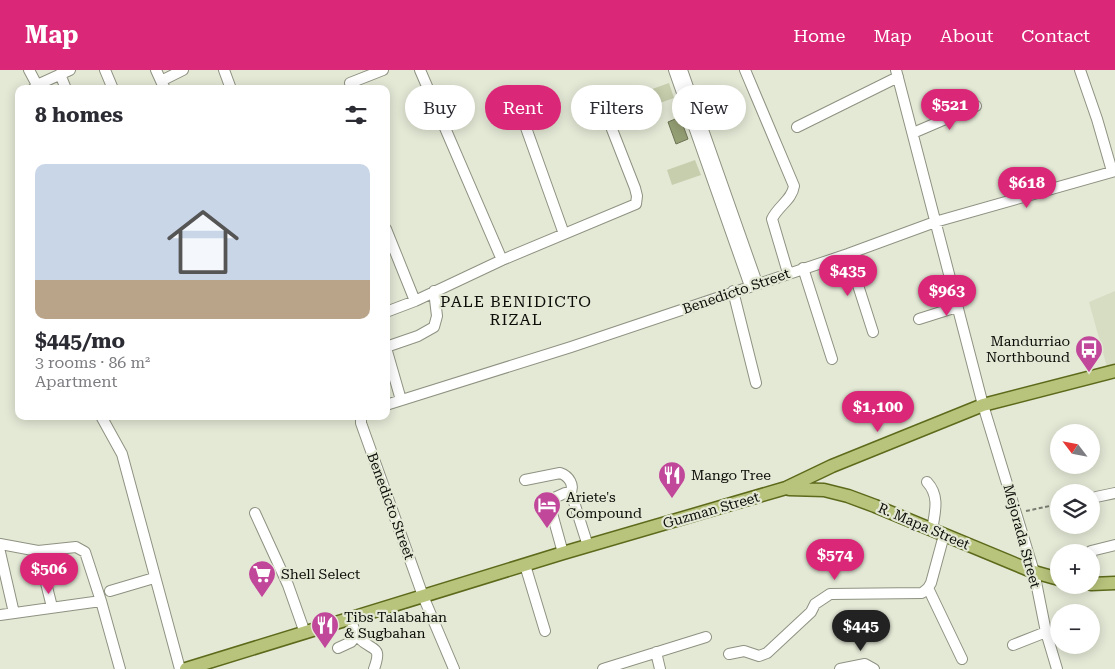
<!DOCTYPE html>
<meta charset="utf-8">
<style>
:root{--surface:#fff;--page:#f2f2f3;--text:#2b2b33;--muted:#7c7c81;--accent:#db2777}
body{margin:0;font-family:"Roboto Serif",serif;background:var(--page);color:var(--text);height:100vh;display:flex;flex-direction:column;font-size:19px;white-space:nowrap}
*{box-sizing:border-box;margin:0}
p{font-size:16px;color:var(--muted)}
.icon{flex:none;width:28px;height:28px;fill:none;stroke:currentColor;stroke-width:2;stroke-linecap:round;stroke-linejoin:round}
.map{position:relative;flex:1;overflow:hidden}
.panel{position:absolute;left:15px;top:15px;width:375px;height:335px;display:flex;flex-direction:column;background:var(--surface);border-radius:10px;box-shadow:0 2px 12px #0003}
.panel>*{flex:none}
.guide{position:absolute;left:405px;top:15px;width:475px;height:45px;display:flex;gap:10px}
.needle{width:32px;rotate:302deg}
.tools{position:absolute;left:1050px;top:354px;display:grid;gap:10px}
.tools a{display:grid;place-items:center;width:50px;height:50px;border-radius:50%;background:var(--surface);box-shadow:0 2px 12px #0003;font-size:25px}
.price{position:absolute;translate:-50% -42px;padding:0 11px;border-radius:18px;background:var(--accent);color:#fff;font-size:16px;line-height:32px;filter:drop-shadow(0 1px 2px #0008)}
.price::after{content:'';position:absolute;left:50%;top:30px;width:15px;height:11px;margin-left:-8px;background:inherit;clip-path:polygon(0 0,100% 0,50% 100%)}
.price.active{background:#222;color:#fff}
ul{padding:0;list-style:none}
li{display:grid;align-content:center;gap:10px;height:265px;padding:0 20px}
li span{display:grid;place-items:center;height:155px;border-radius:10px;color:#555}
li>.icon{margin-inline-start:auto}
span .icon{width:90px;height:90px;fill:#fffc;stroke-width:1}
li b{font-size:21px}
h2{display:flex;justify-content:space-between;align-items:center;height:60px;padding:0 20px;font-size:21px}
.chip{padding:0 18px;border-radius:22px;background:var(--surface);box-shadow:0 2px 12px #0003;font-size:18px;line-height:45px}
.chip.active{background:var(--accent);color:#fff}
header{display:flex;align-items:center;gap:30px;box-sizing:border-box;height:70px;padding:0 25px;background:var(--accent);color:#fff}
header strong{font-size:24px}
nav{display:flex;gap:28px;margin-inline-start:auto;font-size:18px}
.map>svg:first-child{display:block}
</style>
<header>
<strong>Map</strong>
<nav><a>Home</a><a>Map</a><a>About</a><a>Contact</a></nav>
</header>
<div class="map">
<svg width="1115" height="599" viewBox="0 0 1115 599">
<rect width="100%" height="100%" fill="#e4e9d6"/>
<path fill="#d7ddc3" d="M 1115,221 L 1115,294 L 1107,297 L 1089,232 Z"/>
<path fill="#c6cead" d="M 669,13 L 674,28 L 646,38 L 641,23 Z
M 695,90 L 701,105 L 672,115 L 667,100 Z"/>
<path fill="#959f74" stroke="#6c7354" d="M 680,47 L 688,69 L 676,74 L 668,52 Z"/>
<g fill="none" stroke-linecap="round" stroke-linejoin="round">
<g stroke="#8e9281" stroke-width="12">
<path id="minor" d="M 29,0 L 37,15
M 105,0 L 113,19
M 156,0 L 161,11
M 224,0 L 231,19
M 420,0 L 502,190
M 674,0 L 750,216
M 682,0 L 757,213
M 745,0 L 794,116 C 792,130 778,136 772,149 L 788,203
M 896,0 L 983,335 L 1034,502 L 1046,562 L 1057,599
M 1080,0 L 1097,49 L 1112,101
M 60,4 L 66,19
M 350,13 L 383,0
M 33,19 L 37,15 L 70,0
M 165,19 L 161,11 L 183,0
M 520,41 L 564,164
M 797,57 L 898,7
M 913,63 L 976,36
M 386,159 L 415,231 L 502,190 L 636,134 L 637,126 L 635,118 L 606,44
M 848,184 L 873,262
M 803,198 L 832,289
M 733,221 L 756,313
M 386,242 L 415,231
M 919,249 L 957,237
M 386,277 L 418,266 L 434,257 L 437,246 L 434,221
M 386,278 L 401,330
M 386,335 L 571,277 L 848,184 L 935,152 L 1115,101
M 101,346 L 122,384 L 180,599
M 362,346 L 361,348 L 361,353 L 423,526 L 454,599
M 525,410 L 560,403 C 569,406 575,415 570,424
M 927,412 C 940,426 935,442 932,460
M 1096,427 L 1115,423
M 255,443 L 288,515 L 305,563
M 0,474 L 38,481 L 76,477 L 85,482 L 101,531 L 120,599
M 38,481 L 52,537
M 0,482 L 14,543
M 563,483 L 550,436 L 554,428 L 565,423 L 570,424 L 573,429 L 588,476
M 525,495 L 545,561
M 1092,514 L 1091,481 L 1115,475
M 928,518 L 962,589
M 110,521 L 154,508
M 0,545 L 101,531
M 351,550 C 353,556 355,564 359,568 C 372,582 383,574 374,599
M 1013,575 L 1046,562
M 338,578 L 351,572 L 357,565
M 656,582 L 660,599
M 729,584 L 744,581 L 759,586 L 767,583 L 811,542 L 815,534 L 830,524 L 922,523 L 928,518 L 931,513 L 944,465
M 603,599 L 706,567
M 840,599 L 865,594 L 874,599"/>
</g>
<g stroke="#5d6a1b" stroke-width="15">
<path id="major" d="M 789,419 L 824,420 L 848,426 L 875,436 L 1034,502 L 1059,509
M 1091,514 L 1115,513
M 186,599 L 563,483 L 786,418 L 832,396 L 983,335 L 1115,301"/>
</g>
<path stroke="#797c70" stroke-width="2" stroke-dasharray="4 2.5" stroke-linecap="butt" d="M 1026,441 L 1059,434"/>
<use href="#minor" stroke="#fff" stroke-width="10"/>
<use href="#major" stroke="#b8c47c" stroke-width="12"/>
</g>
<defs>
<g id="bus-pin" transform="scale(1.4375)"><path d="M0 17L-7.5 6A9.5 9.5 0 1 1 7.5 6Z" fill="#c1479a" stroke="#e4e9d6"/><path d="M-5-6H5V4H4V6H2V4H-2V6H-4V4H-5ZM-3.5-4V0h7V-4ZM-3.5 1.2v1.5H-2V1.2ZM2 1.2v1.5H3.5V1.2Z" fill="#fff"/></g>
<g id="restaurant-pin" transform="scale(1.4375)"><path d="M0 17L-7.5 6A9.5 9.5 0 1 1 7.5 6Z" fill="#c1479a" stroke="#e4e9d6"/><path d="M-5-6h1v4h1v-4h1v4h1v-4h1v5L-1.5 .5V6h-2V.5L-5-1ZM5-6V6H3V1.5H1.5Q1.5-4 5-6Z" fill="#fff"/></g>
<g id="hotel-pin" transform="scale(1.4375)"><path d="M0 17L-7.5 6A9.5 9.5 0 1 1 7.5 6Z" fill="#c1479a" stroke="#e4e9d6"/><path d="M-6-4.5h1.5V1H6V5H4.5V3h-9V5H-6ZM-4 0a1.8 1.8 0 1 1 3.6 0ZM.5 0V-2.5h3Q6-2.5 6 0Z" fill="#fff"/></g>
<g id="supermarket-pin" transform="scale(1.4375)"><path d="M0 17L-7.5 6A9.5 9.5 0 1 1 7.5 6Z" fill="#c1479a" stroke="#e4e9d6"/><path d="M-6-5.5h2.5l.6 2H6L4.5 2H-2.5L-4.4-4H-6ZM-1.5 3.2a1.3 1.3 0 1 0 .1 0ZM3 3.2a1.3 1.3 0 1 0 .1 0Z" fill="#fff"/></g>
</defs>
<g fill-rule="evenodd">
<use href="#bus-pin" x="1089" y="279"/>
<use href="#restaurant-pin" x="672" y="405"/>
<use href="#hotel-pin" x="547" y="435"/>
<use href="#supermarket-pin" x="262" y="504"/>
<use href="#restaurant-pin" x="325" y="555"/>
</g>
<g text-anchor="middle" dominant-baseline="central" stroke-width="4.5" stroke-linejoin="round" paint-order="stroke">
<g font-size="14" fill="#0c0d08" stroke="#e4e9d6">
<text transform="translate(736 221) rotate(-19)">Benedicto Street</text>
<text transform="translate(391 436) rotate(70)">Benedicto Street</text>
<text transform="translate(711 440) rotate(-16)">Guzman Street</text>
<text transform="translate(924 456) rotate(23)">R. Mapa Street</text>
<text transform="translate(1022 466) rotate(75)">Mejorada Street</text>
</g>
<g font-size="14" fill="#0c0d08" stroke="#e4e9d6" text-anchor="start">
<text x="1070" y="271" text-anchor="end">Mandurriao<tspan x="1070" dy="16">Northbound</tspan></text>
<text x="691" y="405">Mango Tree</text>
<text x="566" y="427">Ariete's<tspan x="566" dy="16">Compound</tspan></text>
<text x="281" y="504">Shell Select</text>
<text x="344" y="547">Tibs Talabahan<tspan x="344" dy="16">&amp; Sugbahan</tspan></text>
</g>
<g font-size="16" letter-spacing="1" fill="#0c0d08" stroke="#e4e9d6">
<text x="516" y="231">PALE BENIDICTO<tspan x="516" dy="18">RIZAL</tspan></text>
</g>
</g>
</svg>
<div class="tools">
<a><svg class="needle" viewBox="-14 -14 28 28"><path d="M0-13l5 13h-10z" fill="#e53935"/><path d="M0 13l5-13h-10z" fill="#7c7c81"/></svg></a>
<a><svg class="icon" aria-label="layers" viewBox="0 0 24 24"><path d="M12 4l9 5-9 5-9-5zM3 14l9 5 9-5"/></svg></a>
<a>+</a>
<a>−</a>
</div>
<b class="price" style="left:950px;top:61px">$521</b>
<b class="price" style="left:1027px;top:139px">$618</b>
<b class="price" style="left:848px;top:227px">$435</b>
<b class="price" style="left:947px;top:247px">$963</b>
<b class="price" style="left:878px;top:363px">$1,100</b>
<b class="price" style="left:835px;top:511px">$574</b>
<b class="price" style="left:49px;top:525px">$506</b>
<b class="price active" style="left:861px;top:582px">$445</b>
<div class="guide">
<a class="chip">Buy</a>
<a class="chip active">Rent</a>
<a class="chip">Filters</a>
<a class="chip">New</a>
</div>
<section class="panel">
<h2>8 homes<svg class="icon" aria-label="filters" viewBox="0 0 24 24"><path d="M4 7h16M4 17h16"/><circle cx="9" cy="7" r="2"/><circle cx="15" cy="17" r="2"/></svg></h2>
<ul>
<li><span style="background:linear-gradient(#c9d6e8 75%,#b9a48a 0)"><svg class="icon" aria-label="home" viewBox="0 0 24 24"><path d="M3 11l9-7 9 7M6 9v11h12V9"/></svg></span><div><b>$445/mo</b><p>3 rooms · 86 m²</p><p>Apartment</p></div></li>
</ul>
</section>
</div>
